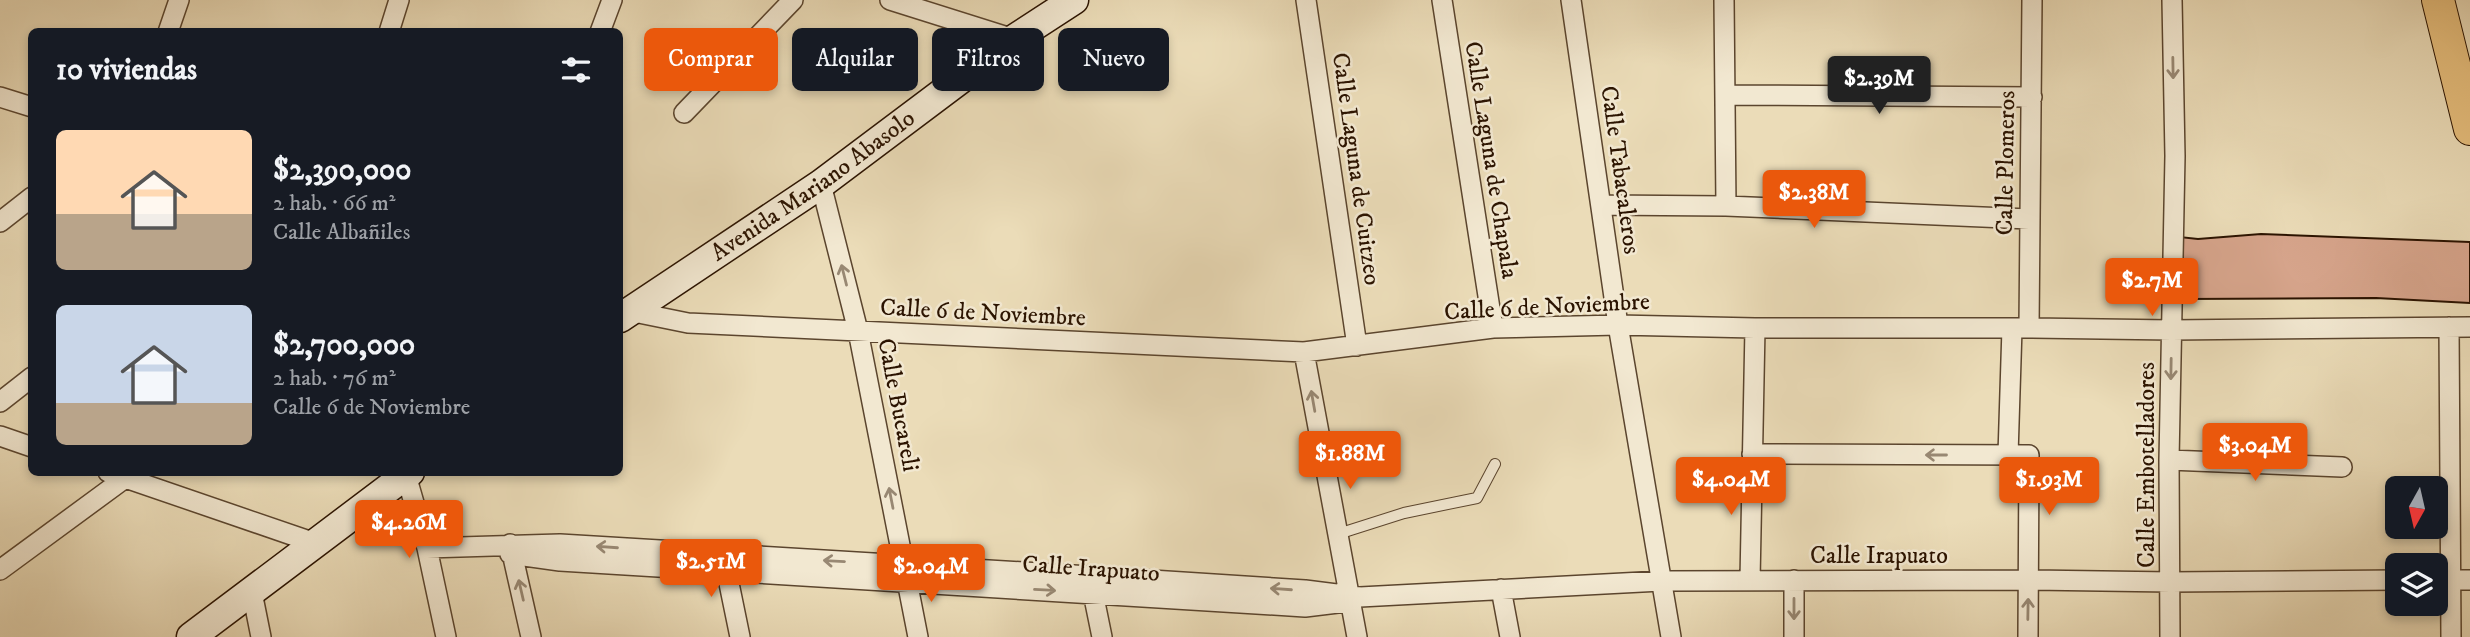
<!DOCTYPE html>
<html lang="es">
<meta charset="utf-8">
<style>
:root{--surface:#171b24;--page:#242831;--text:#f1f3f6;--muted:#9ea1a6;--accent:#ea580c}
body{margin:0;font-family:"IM FELL DW Pica",serif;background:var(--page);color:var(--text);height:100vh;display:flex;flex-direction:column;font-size:26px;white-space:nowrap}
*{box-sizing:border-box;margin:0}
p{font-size:23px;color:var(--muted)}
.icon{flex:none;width:38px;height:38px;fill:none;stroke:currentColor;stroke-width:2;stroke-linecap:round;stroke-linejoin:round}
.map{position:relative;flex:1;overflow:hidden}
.panel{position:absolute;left:28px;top:28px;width:595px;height:448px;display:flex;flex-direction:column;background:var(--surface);border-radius:10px;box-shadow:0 4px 10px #0003}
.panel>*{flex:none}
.banner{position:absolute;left:644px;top:28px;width:665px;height:63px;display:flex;gap:14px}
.needle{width:46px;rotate:188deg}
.tools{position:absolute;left:2385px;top:476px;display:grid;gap:14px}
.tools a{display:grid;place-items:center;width:63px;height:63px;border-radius:10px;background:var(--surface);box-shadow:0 4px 10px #0003;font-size:35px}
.price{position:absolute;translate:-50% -60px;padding:0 16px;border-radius:7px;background:var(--accent);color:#fff;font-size:23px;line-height:46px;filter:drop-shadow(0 2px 4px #0008)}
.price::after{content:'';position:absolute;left:50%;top:42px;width:21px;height:16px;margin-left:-10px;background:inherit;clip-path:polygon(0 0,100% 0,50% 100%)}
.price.on{background:#222;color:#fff}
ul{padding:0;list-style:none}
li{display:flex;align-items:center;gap:21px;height:175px;padding:0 28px}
li span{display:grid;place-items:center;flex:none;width:196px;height:140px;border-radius:10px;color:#555}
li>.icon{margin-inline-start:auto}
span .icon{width:84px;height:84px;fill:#fffc;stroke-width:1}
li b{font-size:30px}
h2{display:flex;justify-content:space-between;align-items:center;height:84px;padding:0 28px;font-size:30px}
.chip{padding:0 24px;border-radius:10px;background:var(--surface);box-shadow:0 4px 10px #0003;font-size:24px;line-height:63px}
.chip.on{background:var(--accent);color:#fff}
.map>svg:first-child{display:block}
</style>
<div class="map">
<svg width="2470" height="637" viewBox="0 0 2470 637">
<rect width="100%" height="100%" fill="#ebdcb8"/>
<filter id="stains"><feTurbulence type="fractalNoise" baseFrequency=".00286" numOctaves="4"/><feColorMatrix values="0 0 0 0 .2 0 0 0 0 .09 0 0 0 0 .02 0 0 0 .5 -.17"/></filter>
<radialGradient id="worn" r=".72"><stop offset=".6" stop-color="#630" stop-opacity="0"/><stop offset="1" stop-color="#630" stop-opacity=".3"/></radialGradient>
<path fill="#d6a48b" stroke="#2b1300" stroke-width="2" d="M 2261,234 L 2470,242 L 2470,303 L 2376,298 L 2183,299 L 2177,295 L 2180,237 L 2198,239 Z"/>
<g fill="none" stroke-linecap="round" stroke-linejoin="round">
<g stroke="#5b452e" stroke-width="12">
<path id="lane" d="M 1338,534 L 1404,513 L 1477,498 L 1495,464"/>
</g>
<g stroke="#5b452e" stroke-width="22">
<path id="street" d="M 890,0 L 1014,39
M 1306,0 L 1357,346
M 1442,0 L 1493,328
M 1571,0 L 1618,325 L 1671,637
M 1724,0 L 1726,206
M 168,32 L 179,0
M 389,32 L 399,0
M 600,32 L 612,0
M 1726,95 L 2032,97
M 0,97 L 32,107
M 684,113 L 793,0
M 821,184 L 858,331 L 918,637
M 1601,205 L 1726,206 L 2029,219
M 0,222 L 32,197
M 624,310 L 688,323 L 1304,352 L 1493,328 L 1618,325 L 1755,328 L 2029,328 L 2172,330 L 2470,327
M 2449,327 L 2451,637
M 2029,328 L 2032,0
M 1304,352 L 1357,637
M 0,402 L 32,377
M 0,436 L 32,447
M 1752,454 L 2029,455 L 2028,637
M 2008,455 L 2012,328
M 2169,460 L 2342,467
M 108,472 L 315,543
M 406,475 L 427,548 L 446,637
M 510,544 L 531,637
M 427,548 L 560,544 L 1090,576 L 1305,590 L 1360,597 L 1661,581 L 2029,580 L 2171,582 L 2398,580
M 510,554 L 560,561 L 1305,607 L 1346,602
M 724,559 L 740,637
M 0,570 L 132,473
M 1750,580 L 1755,328
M 1794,580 L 1794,637
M 2436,580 L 2470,580
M 1091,583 L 1102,637
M 1501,589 L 1510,637
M 252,592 L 261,637
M 2170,637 L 2169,460 L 2175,156 L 2172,0"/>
</g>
<g stroke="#2b1300" stroke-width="31">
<g id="secondary">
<path id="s1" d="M 620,318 L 821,184 L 1014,39 L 1074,0"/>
<path d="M 191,637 L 410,472"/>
</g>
</g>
<g stroke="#2b1300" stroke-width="34">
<path id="primary" d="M 2438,0 L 2470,129"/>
</g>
<use href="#lane" stroke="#f2e8d1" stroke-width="10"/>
<use href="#street" stroke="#f2e8d1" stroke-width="19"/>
<use href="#secondary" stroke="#f2e8d1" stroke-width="28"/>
<use href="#primary" stroke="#e6be7c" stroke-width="32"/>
</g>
<defs><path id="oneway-shaft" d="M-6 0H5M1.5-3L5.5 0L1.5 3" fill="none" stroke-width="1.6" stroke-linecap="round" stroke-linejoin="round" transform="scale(1.75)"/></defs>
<g stroke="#988873">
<use href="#oneway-shaft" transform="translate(2173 68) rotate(89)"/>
<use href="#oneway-shaft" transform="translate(844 275) rotate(-104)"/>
<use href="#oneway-shaft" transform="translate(2171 369) rotate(91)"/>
<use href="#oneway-shaft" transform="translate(1313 401) rotate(-100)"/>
<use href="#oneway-shaft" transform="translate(1936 455) rotate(-180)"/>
<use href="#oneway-shaft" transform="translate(891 498) rotate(-101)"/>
<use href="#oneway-shaft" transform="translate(607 547) rotate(-176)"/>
<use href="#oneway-shaft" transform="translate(834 561) rotate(-177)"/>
<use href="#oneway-shaft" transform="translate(1281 589) rotate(-176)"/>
<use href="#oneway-shaft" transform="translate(521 590) rotate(-103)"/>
<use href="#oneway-shaft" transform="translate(1045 590) rotate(3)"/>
<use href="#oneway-shaft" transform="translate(1794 609) rotate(90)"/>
<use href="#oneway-shaft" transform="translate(2028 609) rotate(-89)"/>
</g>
<g text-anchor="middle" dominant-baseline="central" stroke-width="5" stroke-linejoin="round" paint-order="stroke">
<g font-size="24" fill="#2b1300" stroke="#f2e8d1">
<text transform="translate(1491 160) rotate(81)">Calle Laguna de Chapala</text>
<text transform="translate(2006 163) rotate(-89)">Calle Plomeros</text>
<text transform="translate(1356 169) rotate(82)">Calle Laguna de Cuitzeo</text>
<text transform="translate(1620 170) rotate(82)">Calle Tabacaleros</text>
<text stroke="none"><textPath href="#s1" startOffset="234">Avenida Mariano Abasolo</textPath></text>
<text transform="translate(1547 307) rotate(-3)">Calle 6 de Noviembre</text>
<text transform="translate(983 313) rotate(3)">Calle 6 de Noviembre</text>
<text transform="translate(898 405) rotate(79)">Calle Bucareli</text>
<text transform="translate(2147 465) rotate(-90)">Calle Embotelladores</text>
<text x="1879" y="556">Calle Irapuato</text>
<text transform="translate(1091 569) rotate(4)">Calle Irapuato</text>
</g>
</g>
<rect width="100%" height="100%" filter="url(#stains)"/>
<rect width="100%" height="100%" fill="url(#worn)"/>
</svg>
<div class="tools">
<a><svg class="needle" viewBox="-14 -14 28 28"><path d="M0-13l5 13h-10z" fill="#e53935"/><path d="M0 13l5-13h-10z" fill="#9ea1a6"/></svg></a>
<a><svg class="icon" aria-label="layers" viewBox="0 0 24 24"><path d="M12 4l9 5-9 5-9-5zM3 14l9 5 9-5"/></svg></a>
</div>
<b class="price on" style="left:1879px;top:116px">$2.39M</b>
<b class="price" style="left:1814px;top:230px">$2.38M</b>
<b class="price" style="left:2152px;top:318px">$2.7M</b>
<b class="price" style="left:2255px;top:483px">$3.04M</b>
<b class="price" style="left:1350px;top:491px">$1.88M</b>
<b class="price" style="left:1731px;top:517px">$4.04M</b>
<b class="price" style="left:2049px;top:517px">$1.93M</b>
<b class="price" style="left:409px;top:560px">$4.26M</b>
<b class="price" style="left:711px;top:599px">$2.51M</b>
<b class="price" style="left:931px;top:604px">$2.04M</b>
<div class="banner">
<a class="chip on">Comprar</a>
<a class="chip">Alquilar</a>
<a class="chip">Filtros</a>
<a class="chip">Nuevo</a>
</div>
<section class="panel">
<h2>10 viviendas<svg class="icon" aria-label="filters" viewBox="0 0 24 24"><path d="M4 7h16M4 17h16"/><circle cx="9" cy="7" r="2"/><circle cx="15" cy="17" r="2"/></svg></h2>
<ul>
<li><span style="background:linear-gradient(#ffd9b3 60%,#b9a48a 0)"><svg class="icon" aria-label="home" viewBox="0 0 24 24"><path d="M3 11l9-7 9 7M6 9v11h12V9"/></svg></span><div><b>$2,390,000</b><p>2 hab. · 66 m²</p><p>Calle Albañiles</p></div></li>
<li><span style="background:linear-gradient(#c9d6e8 70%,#b9a48a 0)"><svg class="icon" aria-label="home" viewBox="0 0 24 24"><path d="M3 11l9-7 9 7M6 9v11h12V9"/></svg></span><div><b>$2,700,000</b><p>2 hab. · 76 m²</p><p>Calle 6 de Noviembre</p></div></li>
</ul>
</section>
</div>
